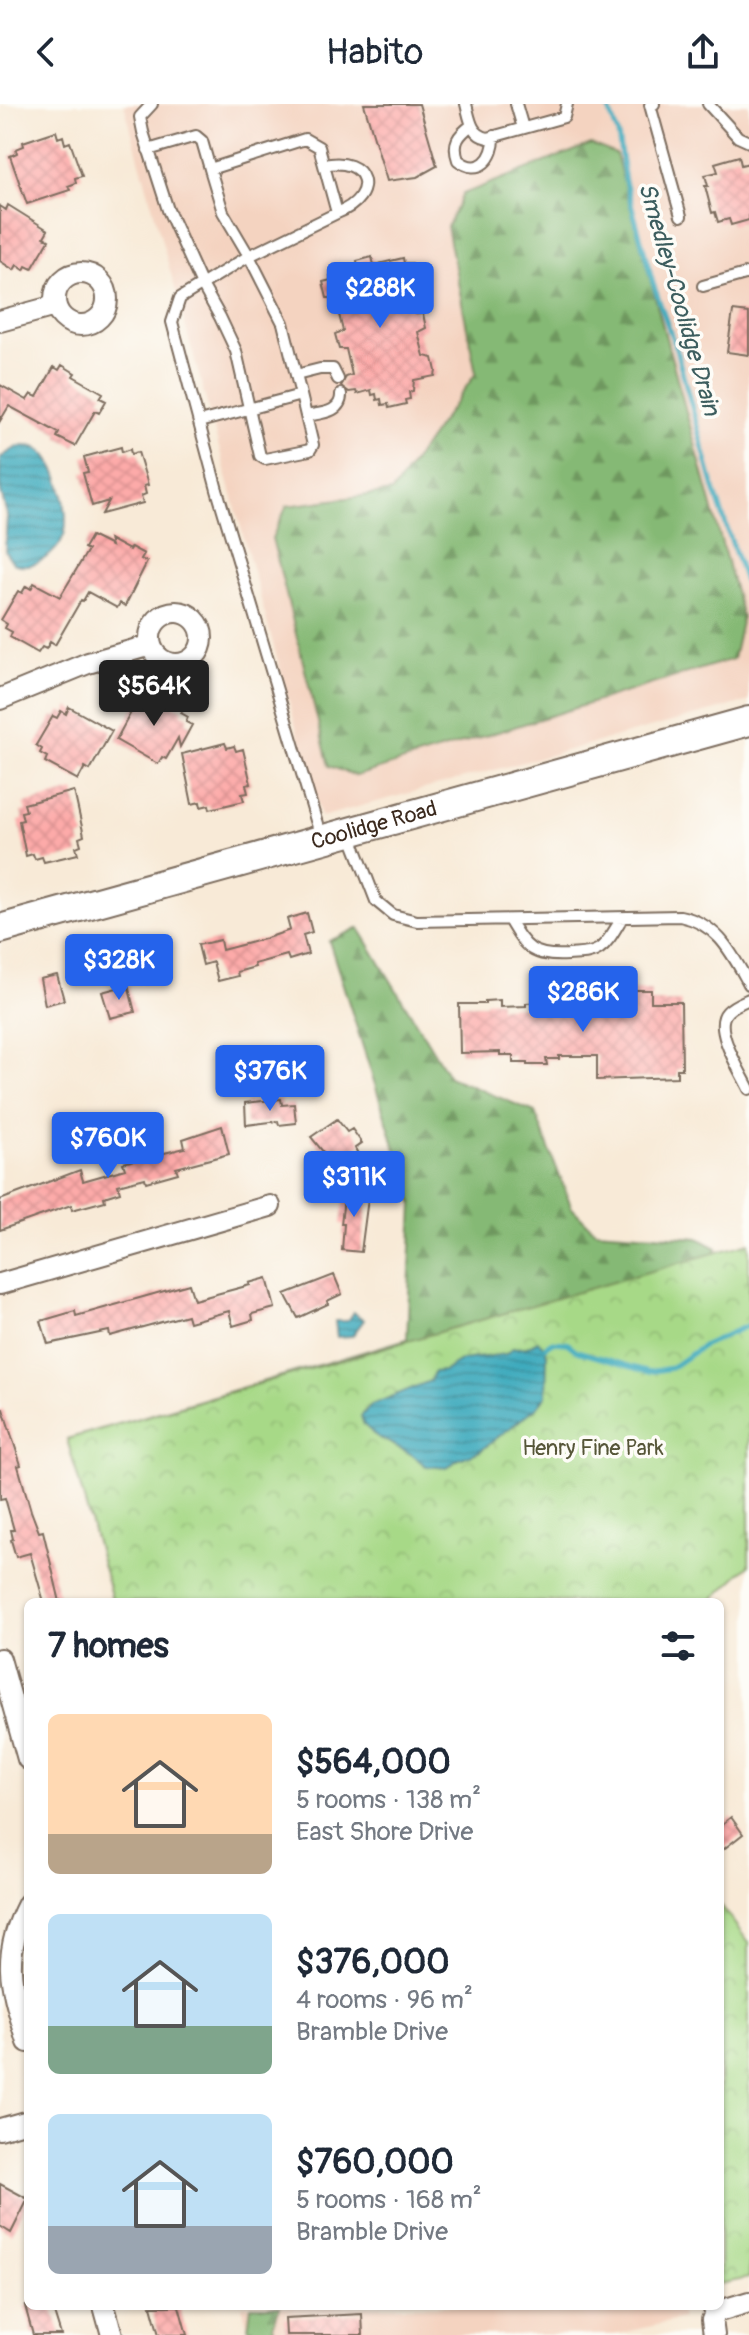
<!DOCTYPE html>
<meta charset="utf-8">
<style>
:root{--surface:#fff;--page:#f2f2f3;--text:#1f2937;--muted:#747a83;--accent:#2563eb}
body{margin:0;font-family:Pangolin,sans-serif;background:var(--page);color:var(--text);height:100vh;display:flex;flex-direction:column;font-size:30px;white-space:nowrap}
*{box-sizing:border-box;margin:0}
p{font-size:26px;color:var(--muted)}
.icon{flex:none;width:44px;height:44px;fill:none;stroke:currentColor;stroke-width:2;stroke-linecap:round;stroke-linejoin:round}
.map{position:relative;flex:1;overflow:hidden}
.details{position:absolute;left:24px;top:1494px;width:700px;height:712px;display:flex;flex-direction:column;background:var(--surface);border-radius:12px;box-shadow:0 2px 6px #0004}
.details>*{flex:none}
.price{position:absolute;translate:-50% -68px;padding:0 18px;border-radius:8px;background:var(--accent);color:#fff;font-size:26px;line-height:52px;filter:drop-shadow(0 2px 4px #0008)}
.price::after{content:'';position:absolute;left:50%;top:48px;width:24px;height:18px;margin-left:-12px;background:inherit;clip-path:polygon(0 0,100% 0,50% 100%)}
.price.active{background:#222;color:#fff}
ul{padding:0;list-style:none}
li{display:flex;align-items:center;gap:24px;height:200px;padding:0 24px}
li span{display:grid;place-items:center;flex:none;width:224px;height:160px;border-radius:12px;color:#555}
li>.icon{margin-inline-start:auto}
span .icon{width:96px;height:96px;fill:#fffc;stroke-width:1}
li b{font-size:34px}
h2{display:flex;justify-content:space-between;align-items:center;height:96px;padding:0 24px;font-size:34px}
header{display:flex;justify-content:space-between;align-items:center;height:104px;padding:0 24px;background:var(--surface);font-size:36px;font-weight:600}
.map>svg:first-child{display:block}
</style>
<header><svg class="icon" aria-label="back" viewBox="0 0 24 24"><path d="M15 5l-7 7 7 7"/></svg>Habito<svg class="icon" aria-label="share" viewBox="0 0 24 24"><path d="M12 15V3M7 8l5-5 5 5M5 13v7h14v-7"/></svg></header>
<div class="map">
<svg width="749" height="2231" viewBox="0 0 749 2231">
<defs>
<pattern id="forest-firs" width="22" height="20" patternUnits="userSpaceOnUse" patternTransform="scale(2)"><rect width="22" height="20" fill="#85b974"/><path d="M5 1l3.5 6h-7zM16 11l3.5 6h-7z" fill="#6e975f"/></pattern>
<pattern id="park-crowns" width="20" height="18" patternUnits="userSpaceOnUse" patternTransform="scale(2)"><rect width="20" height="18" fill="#a7d987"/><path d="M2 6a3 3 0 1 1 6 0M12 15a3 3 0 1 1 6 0" fill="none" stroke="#91ba74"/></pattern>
<pattern id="water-rules" width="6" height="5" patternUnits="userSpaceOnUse" patternTransform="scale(2)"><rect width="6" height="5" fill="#3eaabd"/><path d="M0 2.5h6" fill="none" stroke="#358b99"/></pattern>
<pattern id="building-cross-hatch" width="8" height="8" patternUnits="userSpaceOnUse" patternTransform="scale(2)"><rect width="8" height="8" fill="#fdaaa9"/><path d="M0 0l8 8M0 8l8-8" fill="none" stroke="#da9291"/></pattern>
</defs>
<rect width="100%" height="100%" fill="#fdfcf7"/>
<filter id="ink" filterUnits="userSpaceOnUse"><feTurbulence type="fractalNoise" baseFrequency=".0125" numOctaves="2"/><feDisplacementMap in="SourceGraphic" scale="16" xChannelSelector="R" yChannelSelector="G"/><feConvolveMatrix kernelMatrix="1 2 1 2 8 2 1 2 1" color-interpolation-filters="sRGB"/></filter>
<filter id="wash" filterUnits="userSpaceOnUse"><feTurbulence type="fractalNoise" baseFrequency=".006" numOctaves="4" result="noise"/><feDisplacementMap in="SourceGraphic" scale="32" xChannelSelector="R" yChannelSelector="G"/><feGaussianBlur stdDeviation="1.8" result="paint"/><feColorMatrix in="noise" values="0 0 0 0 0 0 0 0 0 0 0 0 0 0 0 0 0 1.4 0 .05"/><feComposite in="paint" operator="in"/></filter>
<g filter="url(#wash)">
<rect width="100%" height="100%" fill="#f8ead7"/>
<path fill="#f4d3c0" d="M 124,0 L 749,0 L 749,597 L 321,713 Z
M 242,2202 L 679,2202 L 682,2215 L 614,2231 L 250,2231 Z"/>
<path fill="url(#forest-firs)" stroke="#607249" stroke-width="2" d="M 591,40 L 616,50 L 742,513 L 733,555 L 356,672 L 329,662 L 272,434 L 287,402 L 392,388 L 476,269 L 447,123 L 463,90 Z
M 359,824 L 449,973 L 535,1008 L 572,1104 L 595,1127 L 698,1134 L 717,1144 L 693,1229 L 113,1498 L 67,1335 L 407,1235 L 413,1099 L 329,837 Z
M 251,2202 L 280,2202 L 273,2222 L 277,2231 L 257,2231 L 248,2223 Z"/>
<path fill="url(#park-crowns)" stroke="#718252" stroke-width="2" d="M 749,1139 L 749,1461 L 710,1498 L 113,1498 L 67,1335 Z
M 720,1800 L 749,1839 L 749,2174 L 720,2180 Z"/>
<path fill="url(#water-rules)" stroke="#3c6a6e" stroke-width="2" d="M 18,342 C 24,342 31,341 37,344 C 59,355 71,410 64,431 C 57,451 33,467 13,459 L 5,447 L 7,412 L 0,384 L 0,354 Z
M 353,1208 L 364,1216 L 352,1232 L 337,1233 L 335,1217 L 347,1217 Z
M 538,1237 L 545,1243 L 547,1251 L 546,1292 L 537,1303 L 480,1347 L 457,1356 L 447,1364 L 426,1362 L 411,1350 L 376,1332 L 364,1321 L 361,1312 L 371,1301 L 430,1277 L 434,1268 L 444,1267 L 462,1256 L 506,1250 L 513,1244 L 527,1243 Z"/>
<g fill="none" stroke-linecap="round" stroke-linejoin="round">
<path stroke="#3eaabd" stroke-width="5" d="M 607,0 L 618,31 L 625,77 L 653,179 L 676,245 L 715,388 L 749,490
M 545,1243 L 552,1238 L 567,1239 L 577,1247 L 649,1268 L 671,1264 L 704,1241 L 749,1221"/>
</g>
<g id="blocks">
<path fill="url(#building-cross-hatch)" d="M 364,0 L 419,0 L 437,62 L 417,73 L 387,77 Z
M 56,27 L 58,34 L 63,32 L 65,40 L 70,38 L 82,72 L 75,74 L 76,79 L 68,82 L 70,86 L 27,100 L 10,52 L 17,49 L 16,45 L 24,42 L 23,38 Z
M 739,52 L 741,61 L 749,59 L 749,116 L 731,121 L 729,115 L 718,118 L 715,108 L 712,109 L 705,82 L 708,82 L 705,71 L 718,68 L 715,59 Z
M 8,101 L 48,126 L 44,133 L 49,136 L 32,165 L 26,162 L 24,166 L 17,161 L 14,166 L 0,157 L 0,102 L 6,106 Z
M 372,153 L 374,161 L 403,154 L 404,159 L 412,159 L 415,175 L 408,178 L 416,210 L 423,210 L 426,224 L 418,228 L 424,252 L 433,254 L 436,267 L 435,272 L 414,276 L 413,287 L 409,288 L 410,295 L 405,296 L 406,300 L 389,304 L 388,300 L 382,301 L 381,295 L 377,296 L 376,290 L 372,291 L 371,286 L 357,290 L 356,287 L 349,288 L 341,282 L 346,273 L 352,271 L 346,245 L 339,245 L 335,230 L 343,227 L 335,194 L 327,194 L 323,178 L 331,176 L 330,172 L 358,165 L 357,157 Z
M 733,207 L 749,209 L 749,251 L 727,248 Z
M 62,261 L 75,269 L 73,272 L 103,289 L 100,294 L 106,297 L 99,309 L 95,307 L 75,342 L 57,333 L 59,329 L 9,302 L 0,317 L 0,281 L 27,296 L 31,290 L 37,293 L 54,263 L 59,266 Z
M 121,343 L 122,348 L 130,345 L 131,350 L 138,348 L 148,381 L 144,382 L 146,390 L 141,392 L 143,399 L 102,410 L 109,397 L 92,402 L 83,369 L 88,368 L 84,353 Z
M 91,432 L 111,442 L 109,435 L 129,446 L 131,443 L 144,450 L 141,455 L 147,458 L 125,502 L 120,499 L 117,504 L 88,488 L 83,497 L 81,496 L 55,541 L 50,538 L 46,545 L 42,543 L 38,549 L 10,533 L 12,528 L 5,524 L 7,520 L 1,516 L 18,487 L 22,489 L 26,482 L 31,485 L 34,479 L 60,493 L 88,446 L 84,444 Z
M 154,589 L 183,606 L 181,609 L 188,613 L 186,618 L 192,621 L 180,643 L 178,634 L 166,655 L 162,653 L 158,660 L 116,636 L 137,597 L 142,600 L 146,593 L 150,595 Z
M 69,603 L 112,627 L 90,666 L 85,663 L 78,676 L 45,658 L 47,653 L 40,649 L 42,645 L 36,641 L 53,612 L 57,614 L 61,607 L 66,610 Z
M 225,639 L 227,644 L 234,642 L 236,647 L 243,645 L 251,680 L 246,681 L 248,689 L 242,690 L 244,697 L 210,705 L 209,701 L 201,703 L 200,698 L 192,700 L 182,650 Z
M 74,687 L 84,732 L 79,734 L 81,741 L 76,743 L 78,750 L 44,758 L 42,753 L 35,755 L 33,750 L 26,752 L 19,717 L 23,716 L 21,708 L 26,707 L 24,700 Z
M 307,809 L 312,828 L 303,831 L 308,850 L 289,856 L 287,851 L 254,860 L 255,863 L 237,868 L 238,872 L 218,877 L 213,858 L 203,861 L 198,841 L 220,836 L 222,846 L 264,835 L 290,826 L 287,815 Z
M 153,842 L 160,876 L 143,880 L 136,846 Z
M 57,871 L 64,896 L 45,901 L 40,875 Z
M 128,881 L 135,908 L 110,914 L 102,888 Z
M 633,881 L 633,886 L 651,886 L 651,898 L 681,898 L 682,965 L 677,965 L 677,973 L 597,976 L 597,952 L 559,952 L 559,955 L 546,955 L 547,961 L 527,961 L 527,959 L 513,959 L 513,951 L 500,951 L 500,948 L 460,949 L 459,900 L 485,900 L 485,897 L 500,896 L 500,903 L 526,902 L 526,899 L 545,898 L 545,902 L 557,901 L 558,911 L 597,910 L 597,886 L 615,886 L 615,882 Z
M 281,995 L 282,1001 L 294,1000 L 296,1019 L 279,1021 L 278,1017 L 246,1021 L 245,999 Z
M 337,1015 L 347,1028 L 352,1025 L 362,1039 L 355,1044 L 364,1062 L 345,1075 L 311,1033 Z
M 222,1022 L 229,1050 L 176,1064 L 178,1069 L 146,1078 L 145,1074 L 118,1081 L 120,1088 L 104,1093 L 105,1097 L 72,1106 L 71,1101 L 0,1126 L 0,1096 L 80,1066 L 83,1077 L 125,1065 L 123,1059 L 185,1044 L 183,1035 Z
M 345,1085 L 369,1087 L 361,1148 L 342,1146 L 344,1120 L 341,1120 Z
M 334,1171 L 342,1190 L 327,1197 L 328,1200 L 298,1214 L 285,1190 Z
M 267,1174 L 275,1204 L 252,1210 L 253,1216 L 233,1222 L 229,1207 L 189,1218 L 187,1211 L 110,1232 L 109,1227 L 48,1240 L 41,1217 L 75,1207 L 76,1212 L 189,1180 L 194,1196 L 250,1181 L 249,1179 Z
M 3,1305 L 21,1361 L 18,1362 L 31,1407 L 39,1428 L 43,1427 L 60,1498 L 44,1498 L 30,1449 L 16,1453 L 11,1436 L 13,1435 L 11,1426 L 14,1426 L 5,1394 L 0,1395 L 0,1306 Z
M 731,1713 L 743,1730 L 720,1748 L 720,1722 Z
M 0,2080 L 28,2095 L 11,2129 L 0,2122 Z
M 25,2202 L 52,2202 L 61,2231 L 33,2231 Z
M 151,2202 L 179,2202 L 187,2231 L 159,2231 Z
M 362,2210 L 363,2231 L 286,2231 L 285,2214 Z"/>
</g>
</g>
<g filter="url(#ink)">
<use href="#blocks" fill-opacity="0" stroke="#7d6d5f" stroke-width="2"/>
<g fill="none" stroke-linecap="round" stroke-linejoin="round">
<g stroke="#7d6d5f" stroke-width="14">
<path id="lane" d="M 152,0 L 140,13 L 143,28 L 168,106 L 201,179 L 220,213 L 236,247 L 260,352 L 265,355 L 310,346 L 313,341 L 301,291
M 466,0 C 470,15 471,31 488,34 L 564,13 L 567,0
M 516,0 L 523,24
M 654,0 L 650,1 L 681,112
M 708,0 L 738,33 L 749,38
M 472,21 C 458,31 452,39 458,56 C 479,73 495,54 494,32
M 148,46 L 196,32 L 202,37 L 210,65 L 305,35 L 319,43 L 337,109 L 249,152 L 223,108 L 210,65
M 324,61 C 368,51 381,92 337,109
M 703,182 L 749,169
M 296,271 L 320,265 L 333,265 L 338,275
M 306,312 C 321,309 342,309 341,290
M 199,318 L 301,291 L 283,219 L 249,152 L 180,194 L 172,218 L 217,386 L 321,733
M 350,730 L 376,797 L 393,811 L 417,817 L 680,812 C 718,820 731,848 749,880
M 509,816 C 526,845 532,853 568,851 C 579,850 590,851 599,845 C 609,838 615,825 622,814
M 749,895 C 742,898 732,902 727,908 C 712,924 741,968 749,985"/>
</g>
<g stroke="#7d6d5f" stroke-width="24">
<path id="street" d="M55 195a26 26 0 1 1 52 0a26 26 0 1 1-52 0Z
M 0,217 L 55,202
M150 534a26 26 0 1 1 52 0a26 26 0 1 1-52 0Z
M 0,595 L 88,559 L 151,541
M 0,1180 L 270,1102
M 0,1555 L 28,1655
M 28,1800 C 0,1854 11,1882 28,1938
M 0,2025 L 28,2017
M 104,2202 L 112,2231
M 714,2231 L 712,2216 L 716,2208 L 749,2198"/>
</g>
<g stroke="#7d6d5f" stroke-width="32">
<g id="secondary">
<path id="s1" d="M 0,825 L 749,617"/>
</g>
</g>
<use href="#lane" stroke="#fff" stroke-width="10"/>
<use href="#street" stroke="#fff" stroke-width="20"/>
<use href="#secondary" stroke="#fff" stroke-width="28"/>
</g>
</g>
<g text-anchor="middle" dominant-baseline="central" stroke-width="7" stroke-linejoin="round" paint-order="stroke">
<g font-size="22" fill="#3b2a1e" stroke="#fdfcf7">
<text stroke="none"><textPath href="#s1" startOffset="388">Coolidge Road</textPath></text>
</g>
<g font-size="22" fill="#565638" stroke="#fdfcf7">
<text x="593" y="1344">Henry Fine Park</text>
</g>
<g font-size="24" font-style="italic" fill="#3c5d5e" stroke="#fdfcf7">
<text transform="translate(679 195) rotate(74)">Smedley-Coolidge Drain</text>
</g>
</g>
</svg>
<b class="price" style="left:380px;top:226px">$288K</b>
<b class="price active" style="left:154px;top:624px">$564K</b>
<b class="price" style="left:119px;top:898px">$328K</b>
<b class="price" style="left:583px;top:930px">$286K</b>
<b class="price" style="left:270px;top:1009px">$376K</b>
<b class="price" style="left:108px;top:1076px">$760K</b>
<b class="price" style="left:354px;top:1115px">$311K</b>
<section class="details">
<h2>7 homes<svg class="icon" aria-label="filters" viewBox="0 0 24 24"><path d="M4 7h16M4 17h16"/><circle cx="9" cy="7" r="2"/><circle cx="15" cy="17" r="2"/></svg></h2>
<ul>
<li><span style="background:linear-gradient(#ffd9b3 75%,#b9a48a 0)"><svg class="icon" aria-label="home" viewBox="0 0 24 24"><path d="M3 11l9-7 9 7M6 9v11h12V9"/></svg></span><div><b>$564,000</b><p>5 rooms · 138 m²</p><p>East Shore Drive</p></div></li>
<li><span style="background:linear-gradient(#bfe0f5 70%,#7fa58c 0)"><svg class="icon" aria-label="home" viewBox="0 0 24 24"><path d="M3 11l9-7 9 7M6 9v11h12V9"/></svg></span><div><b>$376,000</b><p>4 rooms · 96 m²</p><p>Bramble Drive</p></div></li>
<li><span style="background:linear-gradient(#bfe0f5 70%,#9aa5b1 0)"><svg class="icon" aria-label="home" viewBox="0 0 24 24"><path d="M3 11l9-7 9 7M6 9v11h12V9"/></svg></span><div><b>$760,000</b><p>5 rooms · 168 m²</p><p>Bramble Drive</p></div></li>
</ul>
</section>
</div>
